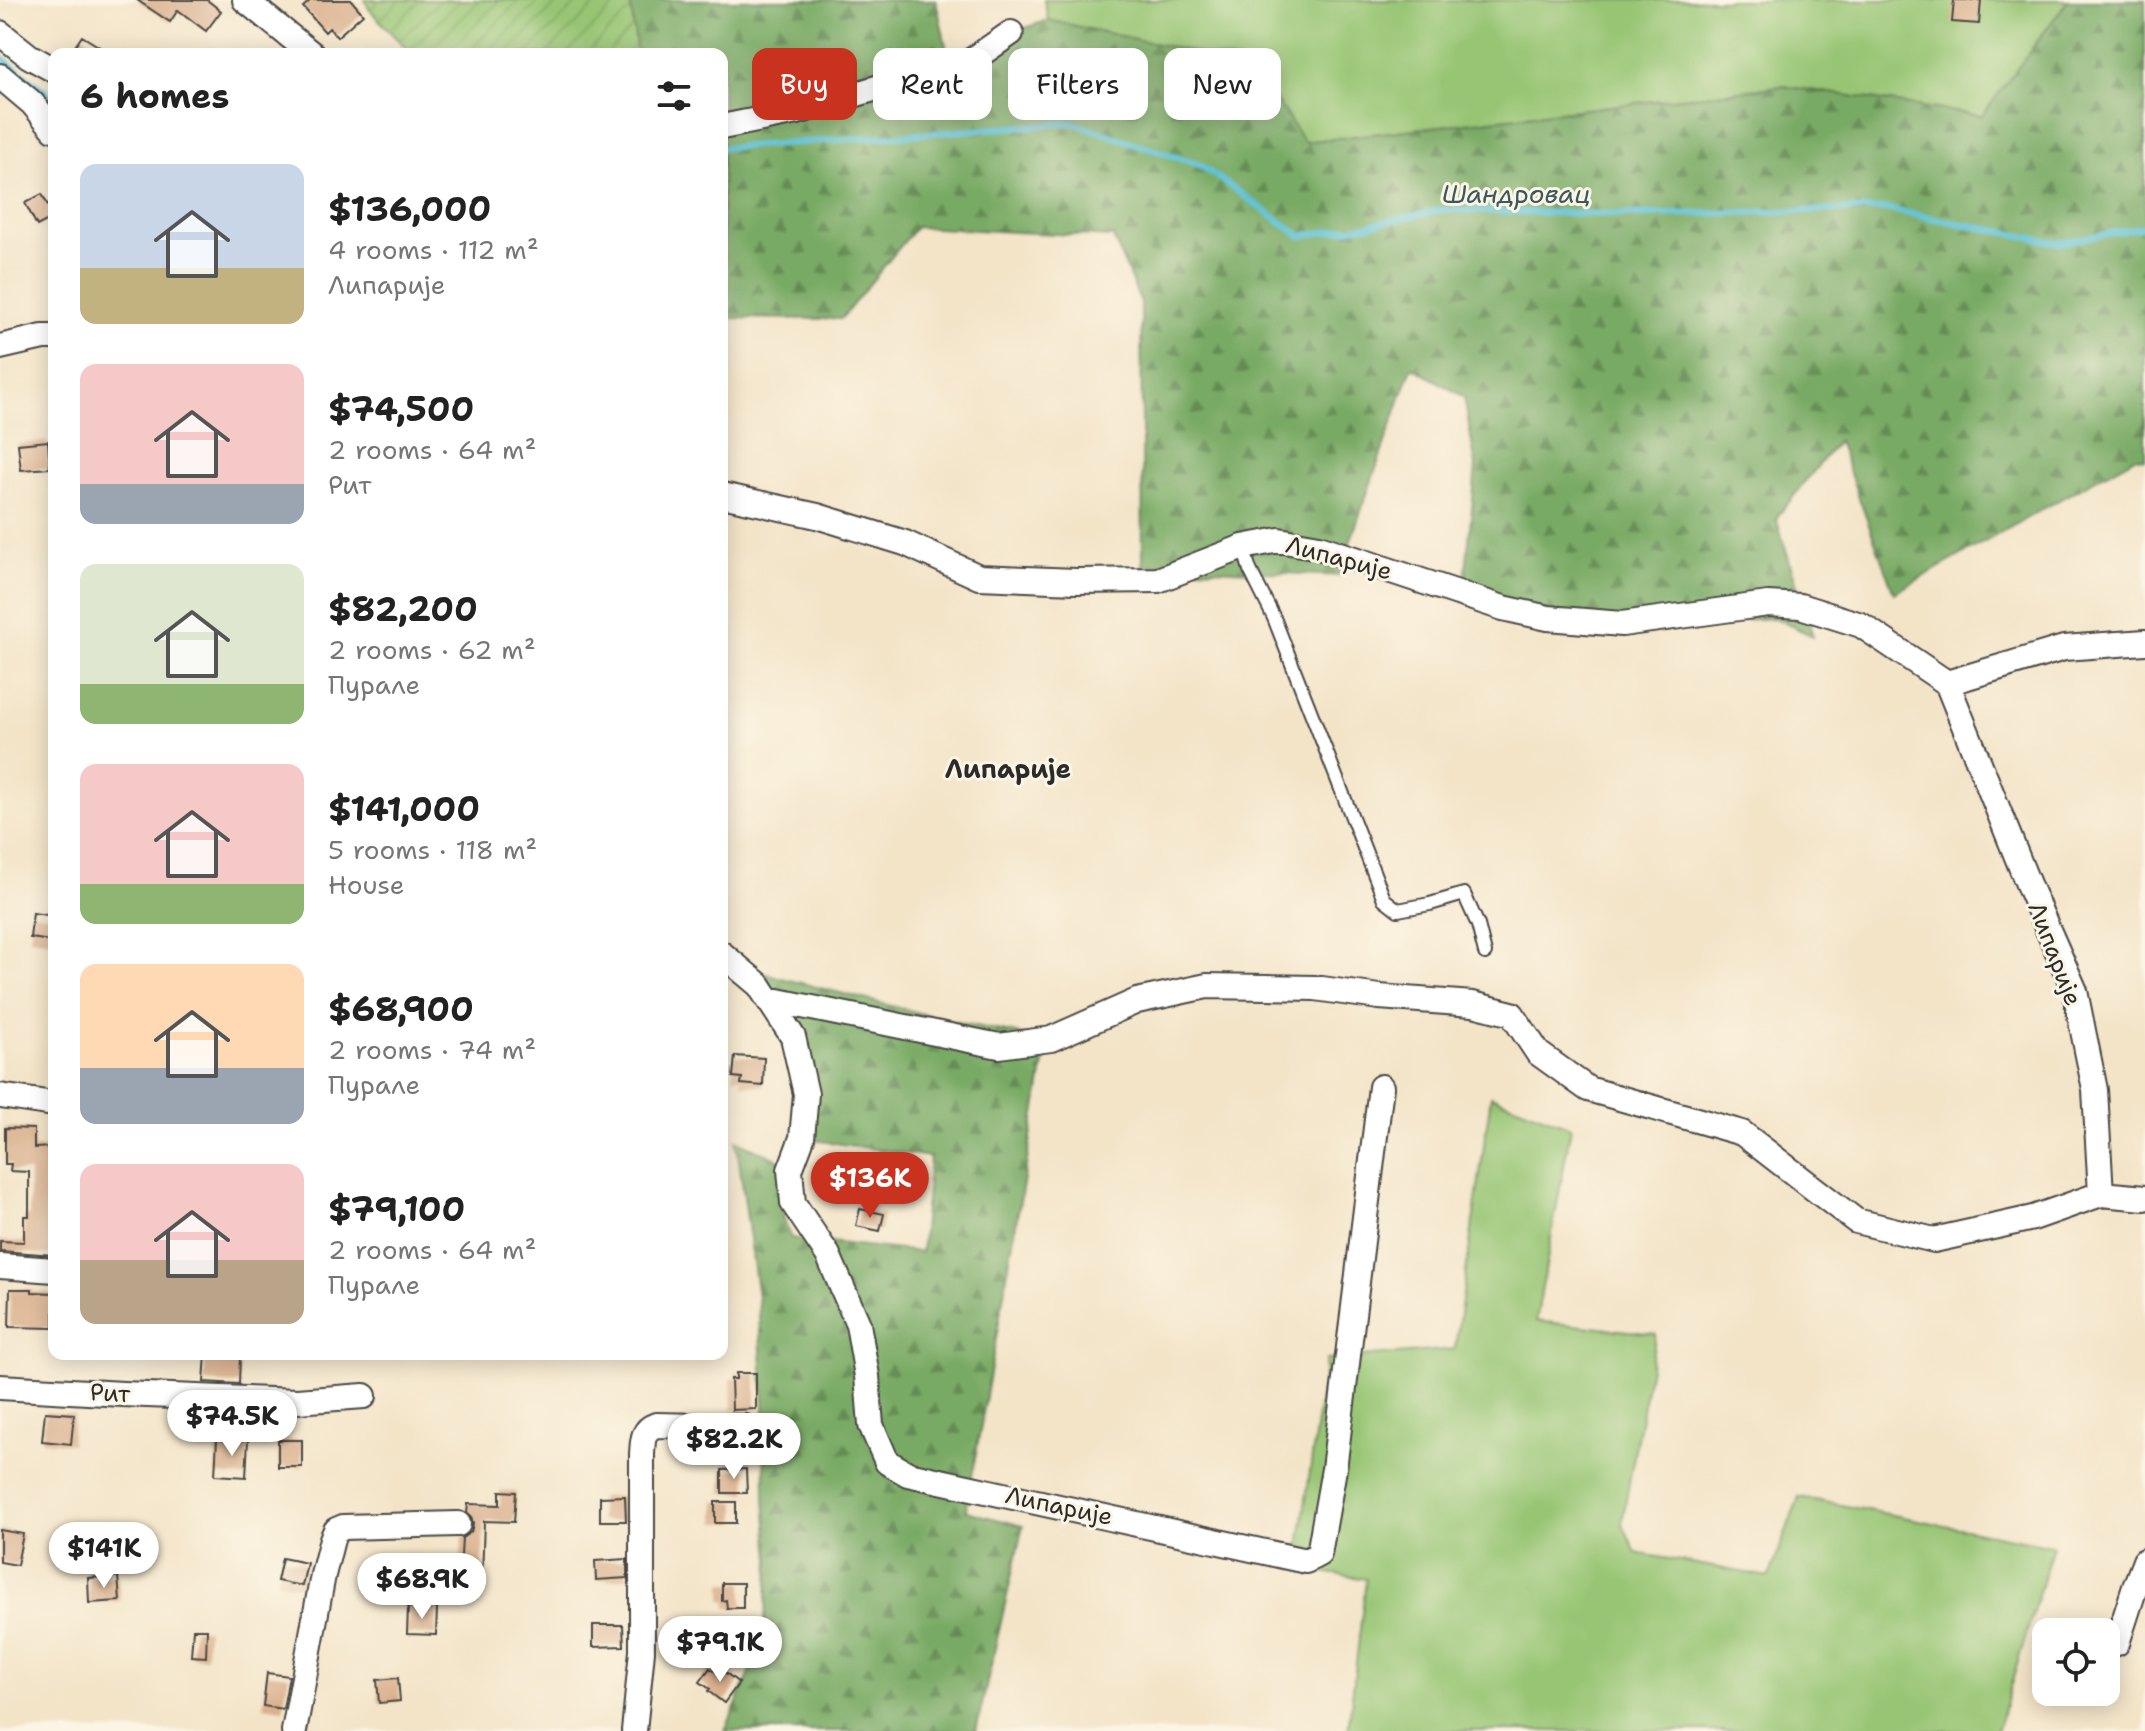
<!DOCTYPE html>
<meta charset="utf-8">
<style>
:root{--surface:#fff;--page:#f2f2f2;--text:#222;--muted:#767676;--accent:#c8321e}
body{margin:0;font-family:"Shantell Sans",sans-serif;background:var(--page);color:var(--text);height:100vh;display:flex;flex-direction:column;font-size:30px;white-space:nowrap}
*{box-sizing:border-box;margin:0}
p{font-size:26px;color:var(--muted)}
.icon{flex:none;width:44px;height:44px;fill:none;stroke:currentColor;stroke-width:2;stroke-linecap:round;stroke-linejoin:round}
.map{position:relative;flex:1;overflow:hidden}
.drawer{position:absolute;left:48px;top:48px;width:680px;height:1312px;display:flex;flex-direction:column;background:var(--surface);border-radius:16px;box-shadow:0 4px 20px #0003}
.drawer>*{flex:none}
.hud{position:absolute;left:752px;top:48px;width:760px;height:72px;display:flex;gap:16px}
.controls{position:absolute;left:2032px;top:1618px;display:grid;gap:16px}
.controls a{display:grid;place-items:center;width:88px;height:88px;border-radius:16px;background:var(--surface);box-shadow:0 4px 20px #0003;font-size:40px}
.price{position:absolute;translate:-50% -68px;padding:0 18px;border-radius:28px;background:#fff;color:#222;font-size:26px;line-height:52px;filter:drop-shadow(0 2px 4px #0008)}
.price::after{content:'';position:absolute;left:50%;top:48px;width:24px;height:18px;margin-left:-12px;background:inherit;clip-path:polygon(0 0,100% 0,50% 100%)}
.price.on{background:var(--accent);color:#fff}
ul{padding:0;list-style:none}
li{display:flex;align-items:center;gap:24px;height:200px;padding:0 32px}
li span{display:grid;place-items:center;flex:none;width:224px;height:160px;border-radius:16px;color:#555}
li>.icon{margin-inline-start:auto}
span .icon{width:96px;height:96px;fill:#fffc;stroke-width:1}
li b{font-size:34px}
h2{display:flex;justify-content:space-between;align-items:center;height:96px;padding:0 32px;font-size:34px}
.chip{padding:0 28px;border-radius:16px;background:var(--surface);box-shadow:0 4px 20px #0003;font-size:28px;line-height:72px}
.chip.on{background:var(--accent);color:#fff}
.map>svg:first-child{display:block}
</style>
<div class="map">
<svg width="2145" height="1731" viewBox="0 0 2145 1731">
<defs>
<pattern id="forest-firs" width="22" height="20" patternUnits="userSpaceOnUse" patternTransform="scale(2)"><rect width="22" height="20" fill="#79aa65"/><path d="M5 1l3.5 6h-7zM16 11l3.5 6h-7z" fill="#638b53"/></pattern>
<pattern id="garden-furrows" width="10" height="10" patternUnits="userSpaceOnUse" patternTransform="scale(2)"><rect width="10" height="10" fill="#97c573"/><path d="M-1 1l2-2M0 10L10 0M9 11l2-2" fill="none" stroke="#82a964"/></pattern>
</defs>
<rect width="100%" height="100%" fill="#fcf5e5"/>
<filter id="ink" filterUnits="userSpaceOnUse"><feTurbulence type="fractalNoise" baseFrequency=".0125" numOctaves="2"/><feDisplacementMap in="SourceGraphic" scale="16" xChannelSelector="R" yChannelSelector="G"/><feConvolveMatrix kernelMatrix="1 2 1 2 8 2 1 2 1" color-interpolation-filters="sRGB"/></filter>
<filter id="wash" filterUnits="userSpaceOnUse"><feTurbulence type="fractalNoise" baseFrequency=".006" numOctaves="4" result="noise"/><feDisplacementMap in="SourceGraphic" scale="32" xChannelSelector="R" yChannelSelector="G"/><feGaussianBlur stdDeviation="1.8" result="paint"/><feColorMatrix in="noise" values="0 0 0 0 0 0 0 0 0 0 0 0 0 0 0 0 0 1.4 0 .05"/><feComposite in="paint" operator="in"/></filter>
<g filter="url(#wash)">
<rect width="100%" height="100%" fill="#f3e4c8"/>
<path fill="#97c573" stroke="#61784f" stroke-width="2" d="M 1044,0 L 2068,0 L 1983,116 L 1783,86 L 1303,142 L 1252,65 L 1048,20 Z
M 1491,1096 L 1571,1127 L 1536,1321 L 1656,1334 L 1622,1522 L 1636,1553 L 1769,1577 L 1799,1497 L 2053,1546 L 1997,1731 L 1348,1731 L 1366,1579 L 1296,1568 L 1326,1360 L 1455,1349 Z"/>
<path fill="url(#forest-firs)" stroke="#526a48" stroke-width="2" d="M 630,0 L 936,0 L 948,55 L 1048,20 L 1253,65 L 1304,142 L 1783,86 L 1982,116 L 2068,0 L 2145,0 L 2145,459 L 2135,457 L 1894,593 L 1838,441 L 1776,518 L 1813,636 L 1774,618 L 1740,620 L 1626,636 L 1532,623 L 1463,601 L 1476,466 L 1464,397 L 1412,367 L 1338,576 L 1143,565 L 1141,303 L 1113,237 L 916,227 L 841,319 L 722,318 L 722,54 L 637,54 Z
M 766,974 L 946,1020 L 1048,1040 L 966,1511 L 1023,1526 L 976,1731 L 725,1731 L 763,1642 L 770,1560 L 765,1501 L 764,1405 L 758,1297 L 736,1140 L 781,1161 L 780,1208 L 791,1238 L 921,1252 L 930,1157 L 799,1138 L 800,1113 Z"/>
<path fill="url(#garden-furrows)" stroke="#61784f" stroke-width="2" d="M 365,0 L 630,0 L 637,54 L 411,54 L 369,9 Z"/>
<g fill="none" stroke-linecap="round" stroke-linejoin="round">
<path stroke="#5cc2d9" stroke-width="6" d="M 0,56 L 54,98
M 722,148 L 1073,123 L 1200,165 L 1301,236 L 1370,225 L 1440,210 L 1641,215 L 1886,209 L 2059,243 L 2142,227 L 2145,228"/>
</g>
<g id="blocks">
<path fill="#d9af8c" d="M 137,0 L 207,0 L 221,11 L 206,31 L 178,10 L 170,22 Z
M 311,0 L 351,0 L 363,14 L 337,37 L 329,28 L 325,32 L 303,7 Z
M 1954,0 L 1981,0 L 1979,24 L 1952,22 Z
M 82,36 L 111,54 L 70,54 Z
M 42,194 L 54,217 L 37,226 L 25,203 Z
M 48,441 L 50,468 L 21,470 L 18,444 Z
M 33,913 L 54,916 L 51,941 L 30,938 Z
M 735,1056 L 764,1058 L 763,1086 L 741,1084 L 742,1078 L 733,1077 Z
M 5,1128 L 34,1129 L 34,1148 L 54,1147 L 54,1255 L 0,1251 L 0,1241 L 24,1242 L 24,1216 L 29,1216 L 29,1172 L 10,1171 L 11,1164 L 5,1164 Z
M 860,1209 L 884,1214 L 880,1231 L 856,1226 Z
M 10,1289 L 32,1289 L 32,1292 L 54,1293 L 54,1328 L 9,1327 Z
M 206,1354 L 240,1355 L 239,1384 L 204,1382 Z
M 736,1373 L 756,1373 L 756,1409 L 732,1410 L 731,1379 L 736,1379 Z
M 45,1412 L 74,1414 L 71,1444 L 42,1441 Z
M 217,1439 L 248,1440 L 246,1477 L 215,1475 Z
M 278,1440 L 302,1440 L 302,1467 L 278,1467 Z
M 746,1469 L 747,1493 L 722,1493 L 722,1470 Z
M 500,1491 L 516,1492 L 514,1522 L 484,1521 L 482,1577 L 460,1575 L 462,1538 L 471,1532 L 473,1524 L 471,1517 L 467,1513 L 468,1504 L 500,1505 Z
M 625,1496 L 626,1521 L 600,1521 L 600,1497 Z
M 715,1502 L 736,1502 L 736,1523 L 715,1523 Z
M 0,1530 L 23,1534 L 17,1565 L 0,1562 Z
M 282,1558 L 307,1563 L 302,1586 L 277,1581 Z
M 627,1559 L 627,1578 L 596,1580 L 595,1561 Z
M 118,1576 L 120,1601 L 89,1603 L 88,1578 Z
M 722,1583 L 743,1583 L 743,1608 L 727,1608 L 726,1600 L 722,1601 Z
M 408,1607 L 437,1608 L 436,1635 L 407,1634 Z
M 593,1625 L 623,1625 L 624,1646 L 593,1647 Z
M 193,1629 L 207,1629 L 206,1657 L 191,1656 Z
M 710,1668 L 720,1675 L 723,1671 L 739,1683 L 724,1703 L 708,1691 L 710,1689 L 700,1682 Z
M 267,1673 L 289,1676 L 283,1709 L 263,1706 Z
M 398,1678 L 400,1701 L 379,1703 L 377,1680 Z"/>
</g>
</g>
<g filter="url(#ink)">
<use href="#blocks" fill-opacity="0" stroke="#494743" stroke-width="2"/>
<g fill="none" stroke-linecap="round" stroke-linejoin="round">
<g stroke="#494743" stroke-width="16">
<path id="service" d="M 1243,547 L 1250,570 L 1274,618 L 1384,899 L 1398,910 L 1430,904 L 1464,894 L 1478,925 L 1485,953"/>
</g>
<g stroke="#494743" stroke-width="28">
<path id="minor" d="M 245,0 L 312,54
M 0,33 L 29,56 L 54,70
M 0,76 L 32,103 L 54,129
M 722,127 L 797,112 L 913,77 L 942,81 L 1011,33
M 0,347 L 43,337 L 54,337
M 722,495 L 817,516 L 905,543 L 979,577 L 1076,581 L 1158,580 L 1243,547 L 1279,540 L 1319,547 L 1503,608 L 1548,618 L 1622,624 L 1768,604 L 1800,606 L 1861,625 L 1947,683 L 2030,889 L 2075,991 L 2095,1090 L 2101,1194 L 2145,1198
M 1947,683 L 2064,648 L 2145,642
M 722,954 L 759,985 L 793,1037 L 806,1094 L 802,1138 L 790,1170 L 793,1203 L 828,1255 L 858,1324 L 867,1376 L 871,1425 L 887,1462 L 908,1474 L 1306,1561 L 1319,1554 L 1334,1469 L 1381,1087
M 768,999 L 999,1046 L 1051,1039 L 1137,1001 L 1207,986 L 1315,988 L 1379,997 L 1473,1004 L 1512,1014 L 1538,1053 L 1588,1089 L 1742,1133 L 1856,1221 L 1934,1240 L 2033,1218 L 2101,1194
M 0,1096 L 54,1104
M 0,1266 L 54,1270
M 0,1387 L 123,1394 L 297,1401 L 364,1396
M 2117,1643 L 2135,1587 L 2145,1561
M 294,1731 L 323,1575 L 332,1539 L 336,1530 L 343,1527 L 458,1524
M 634,1731 L 642,1651 L 642,1454 C 643,1440 642,1430 656,1425 L 745,1427"/>
</g>
<use href="#service" stroke="#fff" stroke-width="12"/>
<use href="#minor" stroke="#fff" stroke-width="24"/>
</g>
</g>
<g text-anchor="middle" dominant-baseline="central" stroke-width="6" stroke-linejoin="round" paint-order="stroke">
<g font-size="24" fill="#2b2b2b" stroke="#fcf5e5">
<text transform="translate(1339 558) rotate(15)">Липарије</text>
<text transform="translate(2055 954) rotate(69)">Липарије</text>
<text transform="translate(110 1393) rotate(3)">Рит</text>
<text transform="translate(1059 1506) rotate(12)">Липарије</text>
</g>
<g font-size="26" font-style="italic" fill="#3a585f" stroke="#fcf5e5">
<text x="1516" y="193">Шандровац</text>
</g>
<g font-size="26" font-weight="bold" fill="#2b2b2b" stroke="#fcf5e5">
<text x="1008" y="768">Липарије</text>
</g>
</g>
</svg>
<div class="controls">
<a><svg class="icon" aria-label="locate" viewBox="0 0 24 24"><circle cx="12" cy="12" r="6"/><path d="M12 2v4M12 18v4M2 12h4M18 12h4"/></svg></a>
</div>
<b class="price on" style="left:870px;top:1220px">$136K</b>
<b class="price" style="left:232px;top:1458px">$74.5K</b>
<b class="price" style="left:734px;top:1481px">$82.2K</b>
<b class="price" style="left:104px;top:1590px">$141K</b>
<b class="price" style="left:422px;top:1621px">$68.9K</b>
<b class="price" style="left:720px;top:1684px">$79.1K</b>
<div class="hud">
<a class="chip on">Buy</a>
<a class="chip">Rent</a>
<a class="chip">Filters</a>
<a class="chip">New</a>
</div>
<section class="drawer">
<h2>6 homes<svg class="icon" aria-label="filters" viewBox="0 0 24 24"><path d="M4 7h16M4 17h16"/><circle cx="9" cy="7" r="2"/><circle cx="15" cy="17" r="2"/></svg></h2>
<ul>
<li><span style="background:linear-gradient(#c9d6e8 65%,#c2b280 0)"><svg class="icon" aria-label="home" viewBox="0 0 24 24"><path d="M3 11l9-7 9 7M6 9v11h12V9"/></svg></span><div><b>$136,000</b><p>4 rooms · 112 m²</p><p>Липарије</p></div></li>
<li><span style="background:linear-gradient(#f6c9c9 75%,#9aa5b1 0)"><svg class="icon" aria-label="home" viewBox="0 0 24 24"><path d="M3 11l9-7 9 7M6 9v11h12V9"/></svg></span><div><b>$74,500</b><p>2 rooms · 64 m²</p><p>Рит</p></div></li>
<li><span style="background:linear-gradient(#dfe7d0 75%,#8fb573 0)"><svg class="icon" aria-label="home" viewBox="0 0 24 24"><path d="M3 11l9-7 9 7M6 9v11h12V9"/></svg></span><div><b>$82,200</b><p>2 rooms · 62 m²</p><p>Пурале</p></div></li>
<li><span style="background:linear-gradient(#f6c9c9 75%,#8fb573 0)"><svg class="icon" aria-label="home" viewBox="0 0 24 24"><path d="M3 11l9-7 9 7M6 9v11h12V9"/></svg></span><div><b>$141,000</b><p>5 rooms · 118 m²</p><p>House</p></div></li>
<li><span style="background:linear-gradient(#ffd9b3 65%,#9aa5b1 0)"><svg class="icon" aria-label="home" viewBox="0 0 24 24"><path d="M3 11l9-7 9 7M6 9v11h12V9"/></svg></span><div><b>$68,900</b><p>2 rooms · 74 m²</p><p>Пурале</p></div></li>
<li><span style="background:linear-gradient(#f6c9c9 60%,#b9a48a 0)"><svg class="icon" aria-label="home" viewBox="0 0 24 24"><path d="M3 11l9-7 9 7M6 9v11h12V9"/></svg></span><div><b>$79,100</b><p>2 rooms · 64 m²</p><p>Пурале</p></div></li>
</ul>
</section>
</div>
